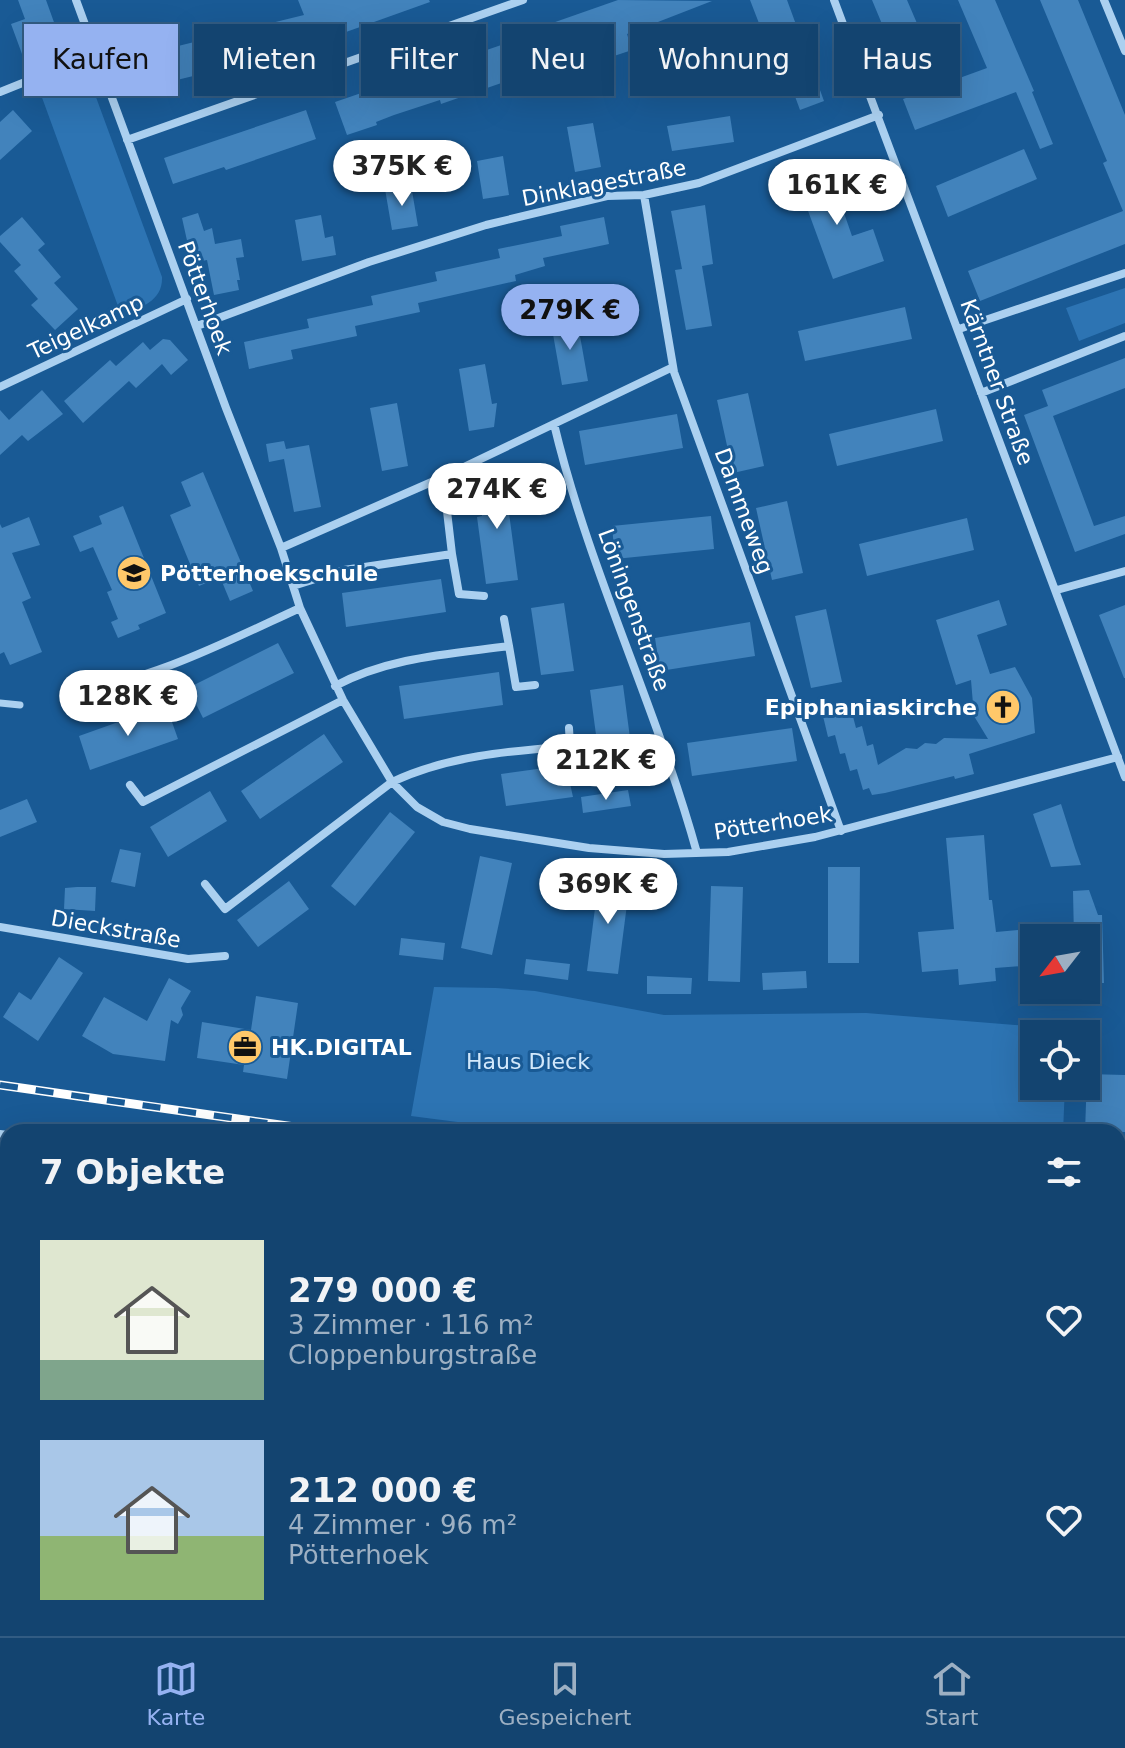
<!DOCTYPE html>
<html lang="de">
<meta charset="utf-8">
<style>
:root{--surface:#134470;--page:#1c4b75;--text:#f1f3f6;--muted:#9db0c3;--line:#325c83;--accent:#95b2f1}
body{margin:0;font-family:"DejaVu Sans",sans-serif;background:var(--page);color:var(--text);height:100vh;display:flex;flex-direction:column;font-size:30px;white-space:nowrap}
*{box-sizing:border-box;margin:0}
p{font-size:26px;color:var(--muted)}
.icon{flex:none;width:44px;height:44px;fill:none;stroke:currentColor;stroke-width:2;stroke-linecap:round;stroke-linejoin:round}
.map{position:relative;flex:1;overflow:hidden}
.details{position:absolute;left:0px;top:1124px;width:1126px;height:512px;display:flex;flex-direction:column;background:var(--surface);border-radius:24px 24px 0 0;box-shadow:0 8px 32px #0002,0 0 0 2px var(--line)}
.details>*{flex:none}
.hud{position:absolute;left:24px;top:24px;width:1078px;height:72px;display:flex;gap:16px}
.needle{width:52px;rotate:239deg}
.fabs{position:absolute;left:1020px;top:924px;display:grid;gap:16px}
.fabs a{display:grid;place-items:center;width:80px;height:80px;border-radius:0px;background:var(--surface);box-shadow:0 8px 32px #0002,0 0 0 2px var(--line);font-size:40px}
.price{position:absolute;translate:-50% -68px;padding:0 18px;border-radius:28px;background:#fff;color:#222;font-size:26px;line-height:52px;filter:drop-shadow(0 2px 4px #0008)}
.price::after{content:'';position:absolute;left:50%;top:48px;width:24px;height:18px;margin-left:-12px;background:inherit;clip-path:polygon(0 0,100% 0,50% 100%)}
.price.on{background:var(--accent);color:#111}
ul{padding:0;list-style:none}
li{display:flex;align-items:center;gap:24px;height:200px;padding:0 40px}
li span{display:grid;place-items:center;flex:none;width:224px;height:160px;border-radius:0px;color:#555}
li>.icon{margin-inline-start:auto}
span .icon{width:96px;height:96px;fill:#fffc;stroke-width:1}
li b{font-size:34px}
h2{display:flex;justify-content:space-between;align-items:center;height:96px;padding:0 40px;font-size:34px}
.tag{padding:0 28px;border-radius:0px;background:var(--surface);box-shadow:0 8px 32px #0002,0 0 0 2px var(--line);font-size:28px;line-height:72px}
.tag.on{background:var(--accent);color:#111}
.menu{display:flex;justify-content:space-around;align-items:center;height:112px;border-top:2px solid var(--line);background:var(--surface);font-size:22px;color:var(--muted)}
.menu a{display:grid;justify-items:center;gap:4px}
.menu .on{color:var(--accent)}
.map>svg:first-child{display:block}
</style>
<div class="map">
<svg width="1125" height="1636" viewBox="0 0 1125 1636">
<rect width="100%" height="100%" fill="#195a95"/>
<path fill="#2d74b3" d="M 72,80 L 82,81 L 93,89 L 162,277 C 163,301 141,307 122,317 L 40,92 Z
M 1125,288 L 1125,323 L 1079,341 L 1066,308 Z
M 434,987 L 496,988 L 535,991 L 664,1015 L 866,1013 L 1066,1029 L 1066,1034 L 1034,1034 L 1034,1086 L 1065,1086 L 1063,1132 L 536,1132 L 411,1116 Z
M 0,1144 L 8,1145 L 8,1359 L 0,1363 Z
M 502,1628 L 599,1628 L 591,1636 L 508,1636 Z"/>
<path fill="#4283bc" d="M 18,0 L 46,0 L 60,39 L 22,54 L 11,24 L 25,19 Z
M 298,0 L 429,0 L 430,2 L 290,52 L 177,80 L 175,72 L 133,82 L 125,51 L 168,40 L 170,48 L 304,15 Z
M 618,0 L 712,1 L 627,34 L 632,50 L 611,57 L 605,39 L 559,56 L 560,60 L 516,78 L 441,104 L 440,100 L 394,115 L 376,122 L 377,125 L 347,135 L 335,102 L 522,38 L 521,34 Z
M 750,0 L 787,0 L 824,101 L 800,110 L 770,28 L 762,31 Z
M 872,0 L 907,0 L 943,84 L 987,68 L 958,0 L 995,0 L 1034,91 L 1032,92 L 1053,144 L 1040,149 L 1016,92 L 915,130 L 903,99 L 912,96 Z
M 1040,0 L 1078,0 L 1125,115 L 1125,244 L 980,301 L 968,271 L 1123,211 L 1103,163 L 1107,161 Z
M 13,110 L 32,131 L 0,160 L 0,122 Z
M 306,110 L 316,139 L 226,170 L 224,167 L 173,184 L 164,158 Z
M 730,116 L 734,142 L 672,151 L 667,126 Z
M 593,123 L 601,167 L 575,172 L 567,127 Z
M 1024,149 L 1037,179 L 948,217 L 936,186 Z
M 503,156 L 509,195 L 483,199 L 477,161 Z
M 828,167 L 852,236 L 873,229 L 884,261 L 833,279 L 796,178 Z
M 411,185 L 418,226 L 392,230 L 385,189 Z
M 705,205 L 713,264 L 702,266 L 712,326 L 686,330 L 675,270 L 682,269 L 671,211 Z
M 198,213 L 204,231 L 212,228 L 215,244 L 241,239 L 244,257 L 236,258 L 240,280 L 237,280 L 239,290 L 214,295 L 207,260 L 192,263 L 182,218 Z
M 321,215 L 325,238 L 333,236 L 336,255 L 302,261 L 295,220 Z
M 22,217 L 45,244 L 38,250 L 61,277 L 54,283 L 78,309 L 55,330 L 31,305 L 38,299 L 14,271 L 21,265 L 0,242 L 0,236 Z
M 604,217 L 609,244 L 543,258 L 545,266 L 515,275 L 516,281 L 418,303 L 420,312 L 355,326 L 357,336 L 291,350 L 293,359 L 249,369 L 244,342 L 309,328 L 307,319 L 373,305 L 371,296 L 437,281 L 435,272 L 500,258 L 498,249 L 562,236 L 560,226 Z
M 905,307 L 912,339 L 805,361 L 798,331 Z
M 577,319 L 588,381 L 562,385 L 551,323 Z
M 163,339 L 170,340 L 188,360 L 171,375 L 162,364 L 136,388 L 129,381 L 83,423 L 64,401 L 110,360 L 116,366 L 143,342 L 150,350 Z
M 1125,358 L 1125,388 L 1053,416 L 1094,526 L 1125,516 L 1125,534 L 1075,552 L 1024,415 L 1048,406 L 1042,390 Z
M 485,364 L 492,404 L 497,403 L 494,427 L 469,431 L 459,369 Z
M 42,390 L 63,414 L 28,441 L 22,435 L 0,455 L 0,410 L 9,420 Z
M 748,393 L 764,466 L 733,473 L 717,400 Z
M 397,403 L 408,466 L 382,471 L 370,408 Z
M 936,409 L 943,441 L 837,466 L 829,434 Z
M 677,414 L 683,448 L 585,465 L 579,431 Z
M 284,441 L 286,449 L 309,445 L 321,507 L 294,512 L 284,459 L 269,462 L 266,444 Z
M 203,472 L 253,591 L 230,601 L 220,577 L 199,586 L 170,515 L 191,506 L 181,482 Z
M 509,477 L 514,513 L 509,513 L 518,580 L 486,584 L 477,517 L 482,516 L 477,481 Z
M 787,501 L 803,573 L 772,580 L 756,508 Z
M 123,506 L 166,613 L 138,625 L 140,629 L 118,638 L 111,622 L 118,619 L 107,592 L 112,590 L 93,547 L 80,552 L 73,536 L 102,524 L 99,516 Z
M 711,516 L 714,549 L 615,559 L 612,526 Z
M 29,517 L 40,545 L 12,553 L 31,598 L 22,602 L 42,652 L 10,665 L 4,652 L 0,654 L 0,524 L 2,528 Z
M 967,518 L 974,550 L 867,576 L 859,544 Z
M 441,579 L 446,612 L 346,627 L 342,593 Z
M 999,600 L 1007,625 L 977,635 L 990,674 L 1015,667 L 1032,698 L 1035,733 L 969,754 L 974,774 L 955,779 L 954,776 L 885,793 L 872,795 L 869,788 L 863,790 L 857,769 L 850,771 L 845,753 L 840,754 L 835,735 L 828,737 L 823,716 L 851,709 L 856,728 L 862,726 L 867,746 L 873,744 L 878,765 L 906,748 L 917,749 L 925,743 L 936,744 L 944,738 L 988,739 L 974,716 L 971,680 L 956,685 L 936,620 Z
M 564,603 L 574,671 L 541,675 L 531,608 Z
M 1125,605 L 1125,678 L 1124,678 L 1099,615 Z
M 826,609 L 842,682 L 811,688 L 795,616 Z
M 750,622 L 755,656 L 660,671 L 655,638 Z
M 278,643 L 294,673 L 203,718 L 188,688 Z
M 499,672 L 503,705 L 404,719 L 399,686 Z
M 623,685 L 632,753 L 599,757 L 590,690 Z
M 166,705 L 178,739 L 90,770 L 79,736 Z
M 792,728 L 797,761 L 692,776 L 687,743 Z
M 324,734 L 343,762 L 260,819 L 241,791 Z
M 566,765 L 573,797 L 506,806 L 501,774 Z
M 628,790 L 631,806 L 583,813 L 581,797 Z
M 210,791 L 227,821 L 168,857 L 150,827 Z
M 27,799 L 37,822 L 0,837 L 0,810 Z
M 1061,804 L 1075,848 L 1081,865 L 1051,867 L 1033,814 Z
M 390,812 L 415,832 L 355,906 L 331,886 Z
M 984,835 L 989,900 L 992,900 L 996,932 L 1018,930 L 1021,966 L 995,968 L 996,981 L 959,985 L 958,969 L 922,972 L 918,932 L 954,929 L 946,838 Z
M 120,849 L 141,853 L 135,887 L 111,882 Z
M 480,856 L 512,863 L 492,955 L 461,948 Z
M 828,867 L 860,867 L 859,963 L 828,963 Z
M 599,877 L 630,881 L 618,974 L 587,971 Z
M 289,881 L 309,909 L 258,947 L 237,920 Z
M 711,886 L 743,887 L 740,982 L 708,981 Z
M 77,887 L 96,887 L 95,911 L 64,909 L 65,888 Z
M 1089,890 L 1098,915 L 1102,915 L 1104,983 L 1086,983 L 1086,938 L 1074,938 L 1073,891 Z
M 401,938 L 445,943 L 443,960 L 399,955 Z
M 59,957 L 83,973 L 38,1041 L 3,1017 L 19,992 L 31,1000 Z
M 526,959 L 570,964 L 568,980 L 524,974 Z
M 806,971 L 807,988 L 763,990 L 762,973 Z
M 647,976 L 692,978 L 691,994 L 647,994 Z
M 169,978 L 191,991 L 181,1008 L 183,1015 L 178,1024 L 171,1020 L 165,1061 L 113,1054 L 82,1036 L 104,997 L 147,1021 Z
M 256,996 L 298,1003 L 287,1079 L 243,1072 L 244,1065 L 197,1058 L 202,1022 L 251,1030 Z
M 1087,1074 L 1125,1075 L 1125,1132 L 1085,1132 Z"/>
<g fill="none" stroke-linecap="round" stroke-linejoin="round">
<path stroke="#abd0f0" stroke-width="7" d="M 0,703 L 20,705"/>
<path stroke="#abd0f0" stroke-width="8" d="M 76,0 L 226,408 L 281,548 L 300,608 L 343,700 L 392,782 L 417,807 L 443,822 L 470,829 L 589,848 L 664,854 L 728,852 L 815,837 L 1118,757
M 834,0 L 1125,777
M 1104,0 L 1125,51
M 0,92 L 97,53
M 127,140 L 523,0
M 644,195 L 674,372 L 841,831
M 197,326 L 369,262 L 486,225 L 607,196 L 644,195 L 699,183 L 879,115
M 959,329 L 1125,273
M 0,387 L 187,299
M 981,393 L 1125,336
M 554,424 C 589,571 657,708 697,853
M 443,477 L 452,554
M 281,548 L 443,477 L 673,367
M 293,586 L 344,570 L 452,554 L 459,594 L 484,596
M 1057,590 L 1125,571
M 504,619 L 509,646
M 335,686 C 389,657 450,654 509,646 L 516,687 L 535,685
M 65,693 C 149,682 224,643 300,608
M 569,728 L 570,746
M 130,785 L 143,802 L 343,700
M 205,884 L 225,909 L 392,782 C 447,756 510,751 570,746 L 576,780 L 598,783
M 0,927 L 188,959 L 225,956
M 0,1134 L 8,1135
M 999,1628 L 1002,1636
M 12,1636 L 23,1628
M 928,1636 L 940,1628"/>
<g stroke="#fff" stroke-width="9">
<path id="rail" d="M 0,1085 L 330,1132
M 1118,1210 L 1125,1211"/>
</g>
<use href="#rail" stroke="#195a95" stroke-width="6" stroke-dasharray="18" stroke-linecap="butt"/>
</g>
<defs>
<g id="school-disc" transform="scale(1.8)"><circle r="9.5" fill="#ffc86a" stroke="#195a95"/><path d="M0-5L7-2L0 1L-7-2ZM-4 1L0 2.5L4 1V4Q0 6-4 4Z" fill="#111"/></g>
<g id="church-disc" transform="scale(1.8)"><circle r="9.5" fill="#ffc86a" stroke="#195a95"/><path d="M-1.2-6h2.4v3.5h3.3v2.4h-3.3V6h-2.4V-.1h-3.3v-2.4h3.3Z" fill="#111"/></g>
<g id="office-disc" transform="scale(1.8)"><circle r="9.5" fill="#ffc86a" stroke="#195a95"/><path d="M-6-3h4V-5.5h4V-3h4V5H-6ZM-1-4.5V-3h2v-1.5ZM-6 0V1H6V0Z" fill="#111"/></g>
</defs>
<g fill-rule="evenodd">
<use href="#school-disc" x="134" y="573"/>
<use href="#church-disc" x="1003" y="707"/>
<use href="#office-disc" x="245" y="1047"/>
</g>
<g text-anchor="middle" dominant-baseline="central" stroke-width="6" stroke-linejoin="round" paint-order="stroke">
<g font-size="22" fill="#fff" stroke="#195a95">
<text transform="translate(604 183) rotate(-11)">Dinklagestraße</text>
<text transform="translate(205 298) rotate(70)">Pötterhoek</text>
<text transform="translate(86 327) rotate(-25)">Teigelkamp</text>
<text transform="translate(997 382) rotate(70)">Kärntner Straße</text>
<text transform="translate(744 511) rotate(70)">Dammeweg</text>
<text transform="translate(634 610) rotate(70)">Löningenstraße</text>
<text transform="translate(773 823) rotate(-9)">Pötterhoek</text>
<text transform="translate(116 929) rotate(10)">Dieckstraße</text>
</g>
<g font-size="22" font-weight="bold" fill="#fff" stroke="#195a95" text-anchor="start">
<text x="160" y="573">Pötterhoekschule</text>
<text x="977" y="707" text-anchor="end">Epiphaniaskirche</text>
<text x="271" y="1047">HK.DIGITAL</text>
</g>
<g font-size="22" fill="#d2e8fb" stroke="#195a95">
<text x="528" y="1061">Haus Dieck</text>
</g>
</g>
</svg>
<div class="fabs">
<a><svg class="needle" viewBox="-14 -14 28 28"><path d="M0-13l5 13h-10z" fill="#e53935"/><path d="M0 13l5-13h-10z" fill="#9db0c3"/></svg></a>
<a><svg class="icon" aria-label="locate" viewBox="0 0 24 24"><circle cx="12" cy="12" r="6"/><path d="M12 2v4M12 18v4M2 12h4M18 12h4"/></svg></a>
</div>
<b class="price" style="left:402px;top:208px">375K €</b>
<b class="price" style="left:837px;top:227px">161K €</b>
<b class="price on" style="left:570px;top:352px">279K €</b>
<b class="price" style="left:497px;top:531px">274K €</b>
<b class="price" style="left:128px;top:738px">128K €</b>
<b class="price" style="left:606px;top:802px">212K €</b>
<b class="price" style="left:608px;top:926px">369K €</b>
<div class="hud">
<a class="tag on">Kaufen</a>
<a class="tag">Mieten</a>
<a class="tag">Filter</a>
<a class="tag">Neu</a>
<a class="tag">Wohnung</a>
<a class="tag">Haus</a>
</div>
<section class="details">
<h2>7 Objekte<svg class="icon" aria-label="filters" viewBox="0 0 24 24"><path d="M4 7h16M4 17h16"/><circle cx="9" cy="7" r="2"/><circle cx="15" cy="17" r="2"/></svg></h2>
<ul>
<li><span style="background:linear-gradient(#dfe7d0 75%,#7fa58c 0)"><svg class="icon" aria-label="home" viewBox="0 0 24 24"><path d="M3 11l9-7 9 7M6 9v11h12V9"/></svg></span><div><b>279 000 €</b><p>3 Zimmer · 116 m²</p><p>Cloppenburgstraße</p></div><svg class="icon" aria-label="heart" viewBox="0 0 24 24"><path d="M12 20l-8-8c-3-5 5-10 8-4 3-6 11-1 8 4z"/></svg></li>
<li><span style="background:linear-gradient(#a9c7e8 60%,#8fb573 0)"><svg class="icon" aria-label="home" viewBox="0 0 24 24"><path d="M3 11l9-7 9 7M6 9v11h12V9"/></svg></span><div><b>212 000 €</b><p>4 Zimmer · 96 m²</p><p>Pötterhoek</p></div><svg class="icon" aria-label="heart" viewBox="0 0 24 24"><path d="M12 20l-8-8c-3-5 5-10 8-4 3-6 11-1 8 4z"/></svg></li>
</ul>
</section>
</div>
<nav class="menu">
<a class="on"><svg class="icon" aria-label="map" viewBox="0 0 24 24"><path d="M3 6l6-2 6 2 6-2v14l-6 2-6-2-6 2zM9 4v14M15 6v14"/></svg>Karte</a>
<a><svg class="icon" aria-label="saved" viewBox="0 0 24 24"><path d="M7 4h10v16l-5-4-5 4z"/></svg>Gespeichert</a>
<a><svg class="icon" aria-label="home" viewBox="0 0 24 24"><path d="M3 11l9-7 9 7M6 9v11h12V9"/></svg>Start</a>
</nav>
